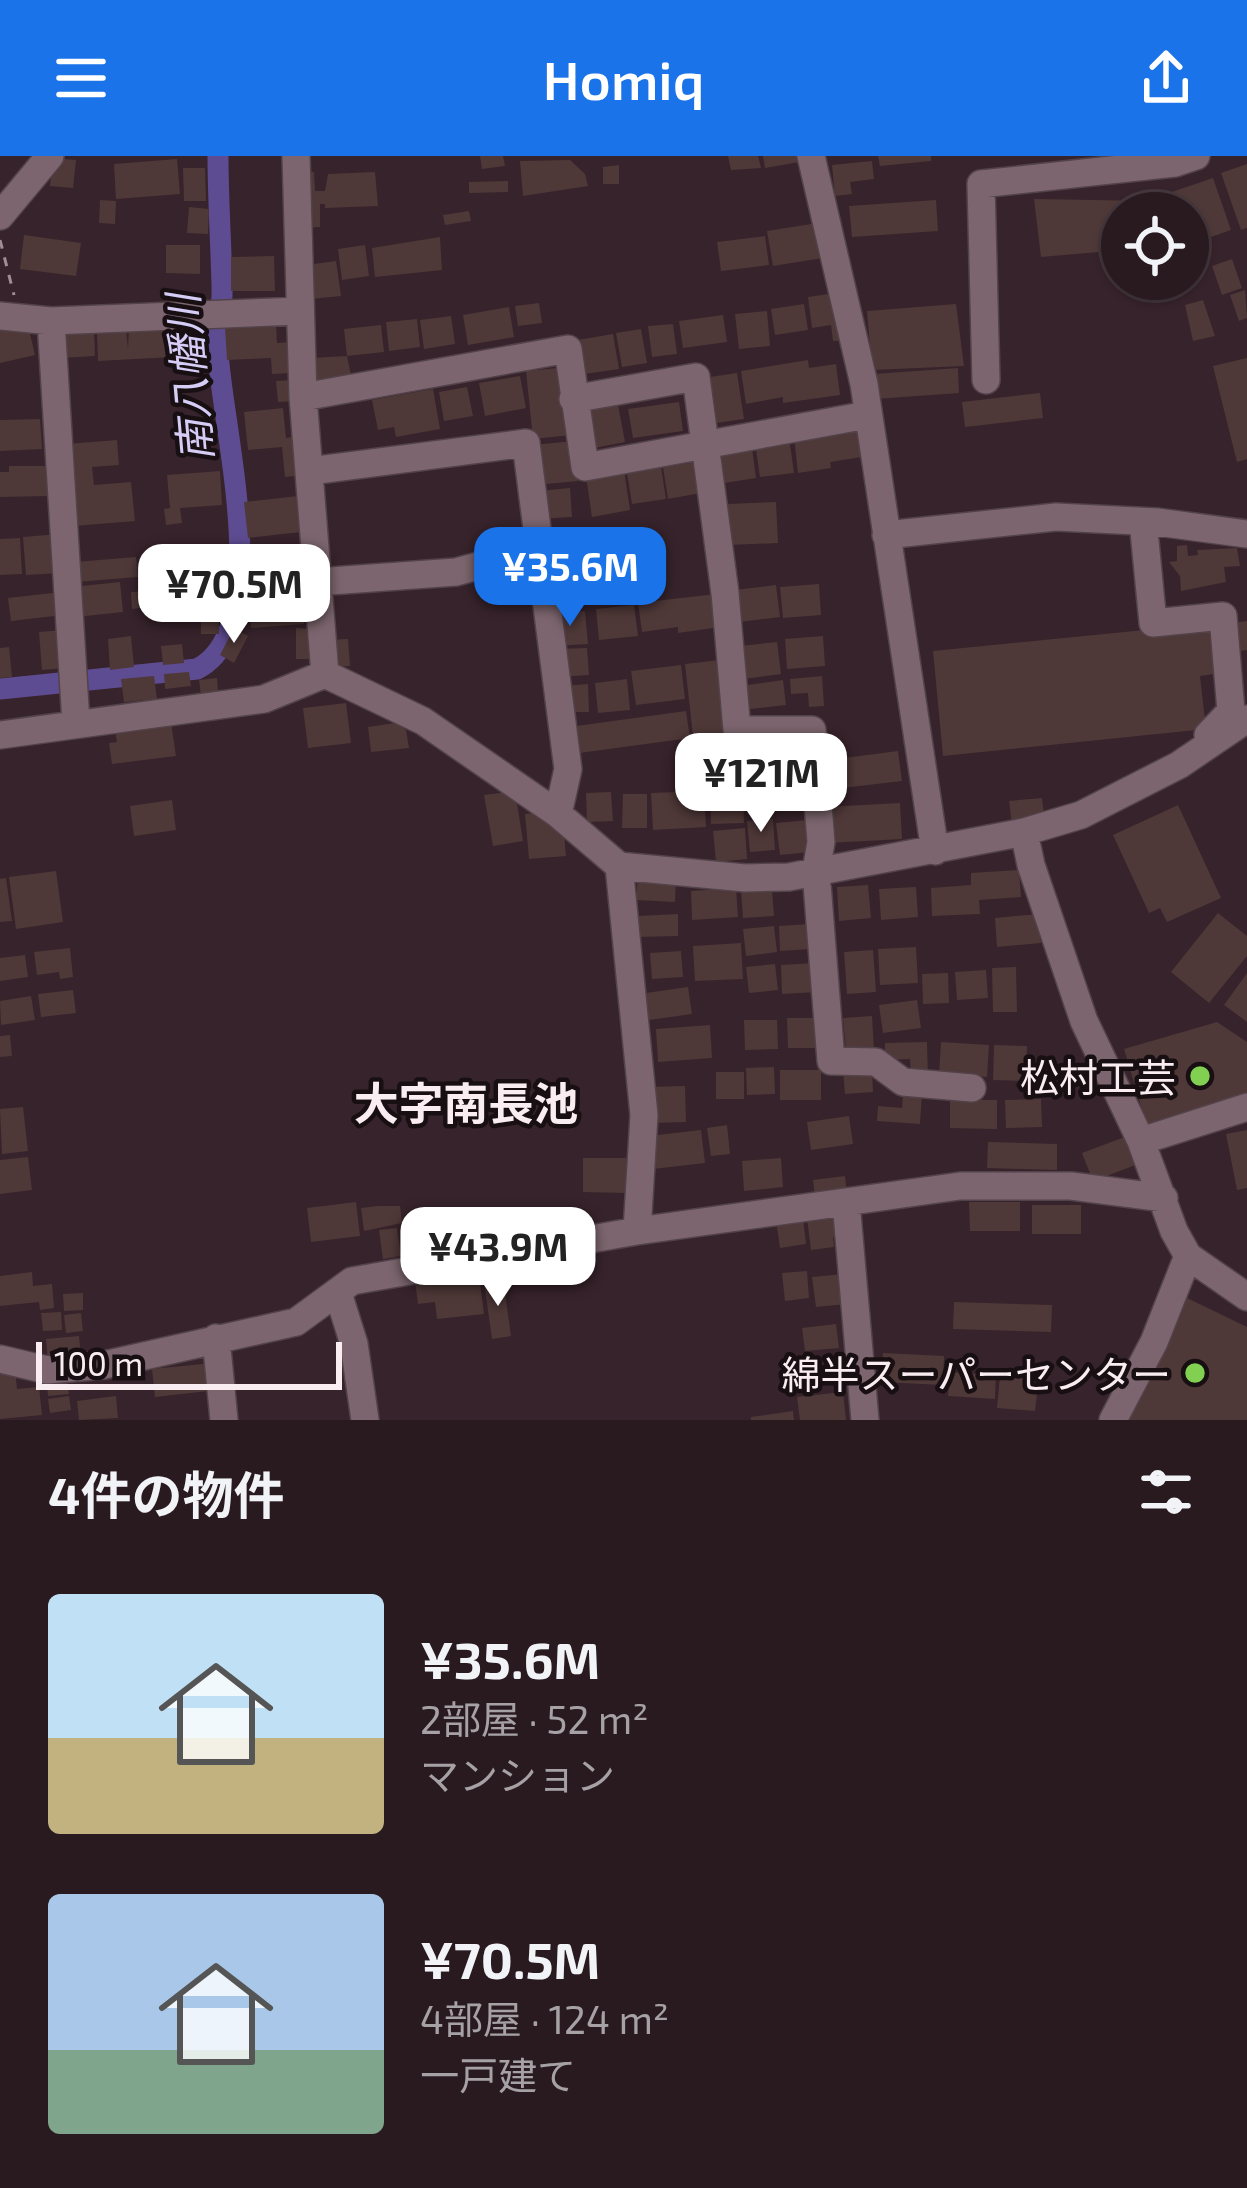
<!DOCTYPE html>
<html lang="ja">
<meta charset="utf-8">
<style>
:root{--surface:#291a20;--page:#35272d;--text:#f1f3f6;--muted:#a5a1a5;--line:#45383e;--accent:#1a73e8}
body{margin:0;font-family:"Exo 2","Noto Sans JP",sans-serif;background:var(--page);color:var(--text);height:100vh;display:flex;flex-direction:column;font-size:45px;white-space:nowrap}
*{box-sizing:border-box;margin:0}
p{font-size:39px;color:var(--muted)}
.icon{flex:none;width:66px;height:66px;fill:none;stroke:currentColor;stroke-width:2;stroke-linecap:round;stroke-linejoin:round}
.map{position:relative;height:1264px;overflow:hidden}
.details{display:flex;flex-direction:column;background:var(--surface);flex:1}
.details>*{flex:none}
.controls{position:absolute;left:1101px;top:36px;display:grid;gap:24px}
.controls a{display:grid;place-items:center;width:108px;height:108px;border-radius:50%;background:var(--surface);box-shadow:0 3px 9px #0004,0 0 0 3px var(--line);font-size:60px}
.scale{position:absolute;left:36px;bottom:30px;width:306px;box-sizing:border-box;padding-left:12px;border:6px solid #faedf2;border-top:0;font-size:33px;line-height:42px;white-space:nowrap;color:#faedf2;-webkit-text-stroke:9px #180f13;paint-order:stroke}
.price{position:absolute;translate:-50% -102px;padding:0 27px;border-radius:24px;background:#fff;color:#222;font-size:39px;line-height:78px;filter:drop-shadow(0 3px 6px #0008)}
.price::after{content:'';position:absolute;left:50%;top:72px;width:36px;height:27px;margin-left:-18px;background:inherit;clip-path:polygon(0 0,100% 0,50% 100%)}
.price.selected{background:var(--accent);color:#fff}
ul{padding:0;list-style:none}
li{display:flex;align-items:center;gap:36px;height:300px;padding:0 48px}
li span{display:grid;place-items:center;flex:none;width:336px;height:240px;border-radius:12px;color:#555}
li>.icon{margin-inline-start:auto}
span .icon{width:144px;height:144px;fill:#fffc;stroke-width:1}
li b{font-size:51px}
h2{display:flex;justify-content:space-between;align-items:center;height:144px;padding:0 48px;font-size:51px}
header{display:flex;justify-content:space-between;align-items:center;height:156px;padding:0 48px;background:var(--accent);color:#fff;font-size:54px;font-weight:600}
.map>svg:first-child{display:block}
</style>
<header><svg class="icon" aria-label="menu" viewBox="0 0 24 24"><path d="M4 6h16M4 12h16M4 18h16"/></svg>Homiq<svg class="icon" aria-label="share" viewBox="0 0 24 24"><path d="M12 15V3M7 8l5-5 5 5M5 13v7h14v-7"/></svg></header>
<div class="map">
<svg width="1247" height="1264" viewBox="0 0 1247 1264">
<rect width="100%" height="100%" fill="#37232b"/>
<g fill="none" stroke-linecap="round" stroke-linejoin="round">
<path stroke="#5e4c92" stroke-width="21" d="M 0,533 L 197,513 C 277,473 221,267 218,195 C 218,173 223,152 222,130 C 221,87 218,43 218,0"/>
</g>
<path fill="#4f3838" d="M 480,0 L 503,0 L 505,10 L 482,13 Z
M 728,0 L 758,0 L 761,12 L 731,14 Z
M 763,0 L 805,0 L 805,5 L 765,12 Z
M 878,0 L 931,0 L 931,5 L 880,10 Z
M 53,2 L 76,4 L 73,32 L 50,30 Z
M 177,3 L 180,38 L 116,43 L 114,8 Z
M 570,4 L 585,18 L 588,30 L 523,40 L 520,5 Z
M 872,5 L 874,23 L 850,26 L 852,38 L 835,40 L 832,9 Z
M 1247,8 L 1247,72 L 1241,74 L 1221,17 Z
M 619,9 L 619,28 L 603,28 L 603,11 Z
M 183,12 L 205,12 L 206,45 L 184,45 Z
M 314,16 L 315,35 L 325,35 L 328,18 L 375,16 L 378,50 L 325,52 L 325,48 L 320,48 L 320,71 L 303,72 L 301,17 Z
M 1213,22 L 1231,74 L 1188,89 L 1188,57 L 1163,57 L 1157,41 Z
M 508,25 L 508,36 L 469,37 L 469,26 Z
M 1034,43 L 1152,45 L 1153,57 L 1122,57 L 1122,94 L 1041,101 Z
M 100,44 L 116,45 L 115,68 L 99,67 Z
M 936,44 L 938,75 L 852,81 L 849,50 Z
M 189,51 L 209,53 L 208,78 L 187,77 Z
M 469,55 L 471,65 L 445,69 L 443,59 Z
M 824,66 L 829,101 L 773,110 L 767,75 Z
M 24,79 L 81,87 L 76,120 L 20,113 Z
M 765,80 L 769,109 L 721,115 L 717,86 Z
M 440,81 L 442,114 L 375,121 L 372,92 Z
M 166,89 L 200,89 L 200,118 L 166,117 Z
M 365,89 L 369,120 L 342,124 L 338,93 Z
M 274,100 L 275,135 L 231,135 L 231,101 Z
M 1232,103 L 1242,132 L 1222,139 L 1212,110 Z
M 336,105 L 341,140 L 311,143 L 307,109 Z
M 1245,134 L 1247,162 L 1239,165 L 1230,139 Z
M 842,136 L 848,184 L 833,185 L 831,169 L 812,172 L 808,141 Z
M 1203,144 L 1215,180 L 1193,185 L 1185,149 Z
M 539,147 L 542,167 L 518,170 L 515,150 Z
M 804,148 L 808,174 L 775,179 L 771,153 Z
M 956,148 L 964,210 L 872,214 L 867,155 Z
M 509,151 L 514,181 L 468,189 L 463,159 Z
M 767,155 L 770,190 L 739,193 L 735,158 Z
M 723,159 L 727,186 L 683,192 L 679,165 Z
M 451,160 L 455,188 L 424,193 L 420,164 Z
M 417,163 L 420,191 L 389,195 L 386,166 Z
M 27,165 L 35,199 L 0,207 L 0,172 Z
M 276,168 L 277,187 L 292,186 L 293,217 L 272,218 L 271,202 L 227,204 L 225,171 Z
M 673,168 L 677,198 L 652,201 L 648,170 Z
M 381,169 L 384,196 L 347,200 L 344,173 Z
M 172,171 L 173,201 L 98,205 L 97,176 L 126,174 L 128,193 L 129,173 Z
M 94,173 L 95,200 L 61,202 L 59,175 Z
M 641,173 L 647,207 L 622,211 L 616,177 Z
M 613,178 L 619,213 L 584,218 L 578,184 Z
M 204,180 L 205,205 L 184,206 L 183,181 Z
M 347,200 L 352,224 L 313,229 L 310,202 Z
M 1247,202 L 1247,303 L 1237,306 L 1213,210 Z
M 808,204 L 809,212 L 836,208 L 840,239 L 783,247 L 783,241 L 746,248 L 741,215 Z
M 558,212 L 571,279 L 533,283 L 526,215 Z
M 958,212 L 959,237 L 875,243 L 874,218 Z
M 737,217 L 744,263 L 709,268 L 703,222 Z
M 520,220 L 526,252 L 485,260 L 479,227 Z
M 293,224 L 295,245 L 278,246 L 276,225 Z
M 467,231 L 473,260 L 444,265 L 439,236 Z
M 433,233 L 440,273 L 396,281 L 394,271 L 378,274 L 372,244 Z
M 1040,237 L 1043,262 L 965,271 L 962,246 Z
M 679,246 L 683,275 L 633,282 L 628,253 Z
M 618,249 L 625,286 L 589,293 L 582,256 Z
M 283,252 L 286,282 L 299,280 L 303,319 L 285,321 L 282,291 L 248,294 L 244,256 Z
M 40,263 L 42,293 L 0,295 L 0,264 Z
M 857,267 L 862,301 L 830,306 L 831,312 L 798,317 L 794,281 Z
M 789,281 L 794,317 L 760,321 L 755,286 Z
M 117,284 L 119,309 L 92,311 L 94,329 L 131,326 L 135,365 L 74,370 L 67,288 Z
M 574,285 L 578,325 L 536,329 L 532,289 Z
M 752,292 L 756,322 L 718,328 L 713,297 Z
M 696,306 L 701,337 L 668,343 L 663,311 Z
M 9,310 L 49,310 L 49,340 L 0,341 L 0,316 L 9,316 Z
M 661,311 L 666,343 L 632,348 L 627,317 Z
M 624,314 L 630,354 L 592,361 L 586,320 Z
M 220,315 L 222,349 L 180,352 L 182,367 L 166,369 L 164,353 L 170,352 L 167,319 Z
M 570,332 L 572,361 L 540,363 L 538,335 Z
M 298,340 L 301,376 L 248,382 L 244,346 Z
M 776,346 L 778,387 L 728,389 L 727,348 Z
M 59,378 L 62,417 L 26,419 L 23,381 Z
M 20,382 L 22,418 L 0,419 L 0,383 Z
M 1187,389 L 1188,400 L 1198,399 L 1197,394 L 1237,392 L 1240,410 L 1224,411 L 1226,426 L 1181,435 L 1180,420 L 1169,406 L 1177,405 L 1177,390 Z
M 136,401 L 138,421 L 76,426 L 75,406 Z
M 207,415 L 211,451 L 159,455 L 158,437 L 152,438 L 150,420 Z
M 308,420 L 309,429 L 279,433 L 278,424 Z
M 120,426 L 123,456 L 76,461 L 73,431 Z
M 819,428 L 821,459 L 783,462 L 780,431 Z
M 776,429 L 780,461 L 738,466 L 735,434 Z
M 148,435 L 150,451 L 132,453 L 131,436 Z
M 61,436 L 63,459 L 11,465 L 8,442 Z
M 302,438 L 304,468 L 251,472 L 249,443 Z
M 716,438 L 720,471 L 678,477 L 678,471 L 642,476 L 638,447 Z
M 634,449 L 638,480 L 599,484 L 596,453 Z
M 585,455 L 588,488 L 555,490 L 552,458 Z
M 201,462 L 219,462 L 219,478 L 201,478 Z
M 1247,465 L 1247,494 L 1235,496 L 1231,467 Z
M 1215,467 L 1221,517 L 1200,520 L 1206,573 L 943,600 L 933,495 Z
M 234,472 L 248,480 L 234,507 L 220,499 Z
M 296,472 L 311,473 L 310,503 L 296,503 Z
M 63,474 L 65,512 L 42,514 L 39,476 Z
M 131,480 L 134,511 L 110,514 L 108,483 Z
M 823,480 L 825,510 L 787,513 L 785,483 Z
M 348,483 L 350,510 L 329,511 L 327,484 Z
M 777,486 L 781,518 L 744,523 L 740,490 Z
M 182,488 L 184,507 L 163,509 L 161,490 Z
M 9,491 L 12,521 L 0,522 L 0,492 Z
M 587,492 L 589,519 L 558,521 L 556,493 Z
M 720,504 L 729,576 L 693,580 L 685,508 Z
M 681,509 L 685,543 L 636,549 L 631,515 Z
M 189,516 L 191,530 L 165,533 L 164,518 Z
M 154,520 L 157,543 L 124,546 L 121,523 Z
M 822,520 L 824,550 L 809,551 L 808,537 L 791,538 L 790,523 Z
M 217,522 L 218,537 L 201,539 L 199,524 Z
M 627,523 L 630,554 L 598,557 L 595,527 Z
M 783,524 L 786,549 L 750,553 L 747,529 Z
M 588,528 L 589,556 L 563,556 L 563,530 Z
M 346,547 L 351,587 L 308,592 L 303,552 Z
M 686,555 L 690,582 L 572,598 L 569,571 Z
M 171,567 L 176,600 L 112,608 L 109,587 L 117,586 L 115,574 Z
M 395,567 L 406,574 L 409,592 L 371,596 L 368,571 Z
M 800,584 L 802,615 L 767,618 L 765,586 Z
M 760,588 L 761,621 L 725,622 L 724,589 Z
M 898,595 L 902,625 L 825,634 L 821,605 Z
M 743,634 L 744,667 L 711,668 L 710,635 Z
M 515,635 L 523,685 L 493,690 L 484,639 Z
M 704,635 L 706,671 L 653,674 L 651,637 Z
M 611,636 L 613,665 L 587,666 L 586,637 Z
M 623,638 L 647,638 L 647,672 L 622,672 Z
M 1042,642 L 1045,665 L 1012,669 L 1009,645 Z
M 172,644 L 176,674 L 134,680 L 130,650 Z
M 900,647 L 902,683 L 828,687 L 826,651 Z
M 1178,649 L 1221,742 L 1167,766 L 1160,752 L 1149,757 L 1113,679 Z
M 536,657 L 564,677 L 566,700 L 529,703 L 525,658 Z
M 773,663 L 775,694 L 750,696 L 747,665 Z
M 807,664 L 810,696 L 780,699 L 776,667 Z
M 745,672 L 747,703 L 716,706 L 713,675 Z
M 1019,714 L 1021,741 L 979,744 L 980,758 L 932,760 L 931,732 L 971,729 L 971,717 Z
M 56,715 L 63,766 L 16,773 L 9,721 Z
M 638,720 L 676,722 L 675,746 L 636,744 Z
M 6,722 L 12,765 L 0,766 L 0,723 Z
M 868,729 L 871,762 L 839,765 L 837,731 Z
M 916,731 L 918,761 L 881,764 L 879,733 Z
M 736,732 L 738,761 L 692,764 L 691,735 Z
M 772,733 L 774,760 L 743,762 L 741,735 Z
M 1218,757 L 1247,780 L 1247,800 L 1209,847 L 1171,816 Z
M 678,758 L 678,780 L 638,781 L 638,760 Z
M 1038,758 L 1041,787 L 997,791 L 995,762 Z
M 810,768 L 811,793 L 780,795 L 779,770 Z
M 774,770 L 777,796 L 746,800 L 743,773 Z
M 741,787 L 743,823 L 695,825 L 693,790 Z
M 916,791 L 918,827 L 880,829 L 878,793 Z
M 70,792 L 73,821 L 60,823 L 59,816 L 37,819 L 34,796 Z
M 873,794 L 876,836 L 847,838 L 844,796 Z
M 681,795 L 683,821 L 652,823 L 650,797 Z
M 25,799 L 28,821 L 0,825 L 0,802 Z
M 815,807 L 817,836 L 782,838 L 781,809 Z
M 775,808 L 778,834 L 749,837 L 746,811 Z
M 1016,811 L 1017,856 L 993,856 L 992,812 Z
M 986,814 L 988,842 L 957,844 L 955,816 Z
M 948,817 L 949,847 L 923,848 L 922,818 Z
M 1247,817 L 1247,866 L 1224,849 Z
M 688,831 L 692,858 L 642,865 L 639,838 Z
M 73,834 L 76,857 L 41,861 L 38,838 Z
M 31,840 L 35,864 L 1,869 L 0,845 Z
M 917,844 L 921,872 L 883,877 L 879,849 Z
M 872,860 L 874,893 L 846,895 L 843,862 Z
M 787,862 L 816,862 L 816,892 L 788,892 Z
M 744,864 L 777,864 L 778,893 L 745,894 Z
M 1217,866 L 1247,886 L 1247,945 L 1148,974 L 1124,893 Z
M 710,869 L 712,902 L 658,906 L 656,873 Z
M 10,879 L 12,900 L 0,901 L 0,880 Z
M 927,886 L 928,922 L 911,922 L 910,903 L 885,904 L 885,887 Z
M 941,886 L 989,889 L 987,921 L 939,918 Z
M 994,889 L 1027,890 L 1026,925 L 993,924 Z
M 774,911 L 775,938 L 747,939 L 746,912 Z
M 872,913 L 873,936 L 845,938 L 843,915 Z
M 780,914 L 821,914 L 821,944 L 780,944 Z
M 716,916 L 744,916 L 744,943 L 716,943 Z
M 685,930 L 686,966 L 650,967 L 649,931 Z
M 903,936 L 922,937 L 920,968 L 877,965 L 878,950 L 902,952 Z
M 1041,943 L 1042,971 L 1006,972 L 1005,944 Z
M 950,944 L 997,944 L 997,973 L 950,972 Z
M 23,951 L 28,995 L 2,998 L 0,953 Z
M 849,960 L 853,988 L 811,994 L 807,966 Z
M 727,969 L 730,998 L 711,1000 L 707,972 Z
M 701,974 L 705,1007 L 653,1013 L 649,980 Z
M 1247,974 L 1247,1032 L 1237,1034 L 1226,978 Z
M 1130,979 L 1141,1007 L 1093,1025 L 1082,997 Z
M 988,986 L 1057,988 L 1057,1014 L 987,1012 Z
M 28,1001 L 32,1034 L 0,1038 L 0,1004 Z
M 583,1002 L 626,1002 L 626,1037 L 583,1036 Z
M 781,1002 L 783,1031 L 744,1035 L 742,1005 Z
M 845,1020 L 847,1037 L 815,1041 L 813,1024 Z
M 356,1046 L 360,1080 L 311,1086 L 307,1052 Z
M 969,1046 L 1020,1046 L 1020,1075 L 970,1075 Z
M 1032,1049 L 1081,1049 L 1081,1078 L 1032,1078 Z
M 378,1050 L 400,1050 L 402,1067 L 364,1075 L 361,1052 Z
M 515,1057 L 515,1083 L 479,1084 L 479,1058 Z
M 837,1059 L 839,1080 L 833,1081 L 834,1091 L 811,1094 L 807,1062 Z
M 803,1062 L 806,1088 L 780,1092 L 776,1065 Z
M 397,1072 L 401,1100 L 383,1103 L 379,1074 Z
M 431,1076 L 435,1103 L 423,1105 L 419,1077 Z
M 454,1113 L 455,1122 L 479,1119 L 484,1158 L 437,1163 L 435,1146 L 418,1148 L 415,1125 Z
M 807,1115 L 809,1142 L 785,1145 L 782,1117 Z
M 32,1116 L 33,1130 L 52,1128 L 54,1152 L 40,1154 L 39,1146 L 0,1150 L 0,1120 Z
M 843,1118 L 847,1148 L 816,1151 L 812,1121 Z
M 503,1123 L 511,1180 L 492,1183 L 484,1126 Z
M 83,1137 L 83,1154 L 64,1155 L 63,1138 Z
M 1181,1139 L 1247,1171 L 1247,1264 L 1121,1264 Z
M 954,1146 L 1052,1149 L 1051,1176 L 953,1173 Z
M 61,1156 L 62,1174 L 43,1175 L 41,1157 Z
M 81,1157 L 83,1175 L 66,1177 L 64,1159 Z
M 836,1168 L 839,1192 L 805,1195 L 802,1172 Z
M 79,1180 L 81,1202 L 48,1205 L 46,1183 Z
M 883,1197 L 944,1200 L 943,1229 L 881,1226 Z
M 213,1207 L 217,1234 L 155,1241 L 152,1213 Z
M 15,1213 L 17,1233 L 39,1231 L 42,1259 L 0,1263 L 0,1214 Z
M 950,1216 L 996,1219 L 995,1243 L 948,1240 Z
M 1000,1219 L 1039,1222 L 1035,1255 L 997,1252 Z
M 67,1225 L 69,1238 L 48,1240 L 47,1228 Z
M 843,1236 L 846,1264 L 800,1264 L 797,1241 Z
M 69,1240 L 71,1254 L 50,1257 L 48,1243 Z
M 116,1240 L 118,1262 L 79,1264 L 77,1245 Z
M 793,1255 L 794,1264 L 751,1264 L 751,1261 Z"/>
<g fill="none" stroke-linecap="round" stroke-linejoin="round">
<g stroke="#524249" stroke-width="30">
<path id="minor" d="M 296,0 L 303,241 L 325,518
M 811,0 L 864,228 L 935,695
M 0,60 L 50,0
M 0,160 L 51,165 L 300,155
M 51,165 L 76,567
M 986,224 L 981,28 L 1175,7 L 1196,0
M 303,241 L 568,193 L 585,311 L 867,259
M 573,243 L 696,221 L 725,437 L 737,574 L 812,574 L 821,686 L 816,715 L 831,905 L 876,906 L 903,926 L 972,932
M 310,315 L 526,287 L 568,613 L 558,658
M 1157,366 L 1144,375 L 1153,467 L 1223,460 L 1231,555 L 1208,579
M 886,379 L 1056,361 L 1157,366 L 1247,378
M 316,426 L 456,416 L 540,393
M 325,518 L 423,565 L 558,658 L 619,710
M 0,579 L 264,543 L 325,518
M 1024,676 L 1031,709 L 1084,865 L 1141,985 L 1174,1075 L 1188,1100 L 1247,1141
M 1141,985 L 1247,951
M 846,1046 L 865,1264
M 637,1075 L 644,959 L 619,710 L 745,722 L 789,721 L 1024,676 L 1081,659 L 1179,609 L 1247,563
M 338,1137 L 354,1188 L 365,1264
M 216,1182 L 224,1264
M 0,1203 L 47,1214 L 104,1209 L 296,1166 L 352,1125 L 637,1075 L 960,1030 L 1071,1030 L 1164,1042
M 1113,1264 L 1154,1186 L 1188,1100"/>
</g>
<path stroke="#9f8f95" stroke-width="3" stroke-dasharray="9 9" stroke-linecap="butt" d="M 0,84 L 14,139"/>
<use href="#minor" stroke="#7c656e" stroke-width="27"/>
</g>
<g fill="#81d051" stroke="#180f13" stroke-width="4.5">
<circle cx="1200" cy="920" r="12"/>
<circle cx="1195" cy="1217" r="12"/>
</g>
<g text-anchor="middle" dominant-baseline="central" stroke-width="9" stroke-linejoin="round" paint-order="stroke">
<g font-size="39" fill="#faedf2" stroke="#180f13" text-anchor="end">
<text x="1176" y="920">松村工芸</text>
<text x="1171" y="1217">綿半スーパーセンター</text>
</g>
<g font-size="42" font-style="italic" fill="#d5cdf6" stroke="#180f13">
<text transform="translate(188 222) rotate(-95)">南八幡川</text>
</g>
<g font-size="45" font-weight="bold" fill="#faedf2" stroke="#180f13">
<text x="466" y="946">大字南長池</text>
</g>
</g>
</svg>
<div class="controls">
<a><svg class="icon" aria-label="locate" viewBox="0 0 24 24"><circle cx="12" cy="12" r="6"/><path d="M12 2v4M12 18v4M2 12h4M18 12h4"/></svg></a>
</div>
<div class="scale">100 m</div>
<b class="price selected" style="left:570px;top:473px">¥35.6M</b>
<b class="price" style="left:234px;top:490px">¥70.5M</b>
<b class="price" style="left:761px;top:679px">¥121M</b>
<b class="price" style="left:498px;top:1153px">¥43.9M</b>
</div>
<section class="details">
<h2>4件の物件<svg class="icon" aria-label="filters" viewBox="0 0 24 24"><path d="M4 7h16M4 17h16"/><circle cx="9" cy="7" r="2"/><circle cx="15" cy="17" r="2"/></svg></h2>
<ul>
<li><span style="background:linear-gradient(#bfe0f5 60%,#c2b280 0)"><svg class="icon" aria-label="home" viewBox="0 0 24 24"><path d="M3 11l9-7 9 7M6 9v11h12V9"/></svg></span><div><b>¥35.6M</b><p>2部屋 · 52 m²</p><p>マンション</p></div></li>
<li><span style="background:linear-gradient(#a9c7e8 65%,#7fa58c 0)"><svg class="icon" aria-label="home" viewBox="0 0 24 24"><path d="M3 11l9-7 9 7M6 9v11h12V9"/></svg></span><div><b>¥70.5M</b><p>4部屋 · 124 m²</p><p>一戸建て</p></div></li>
</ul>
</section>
